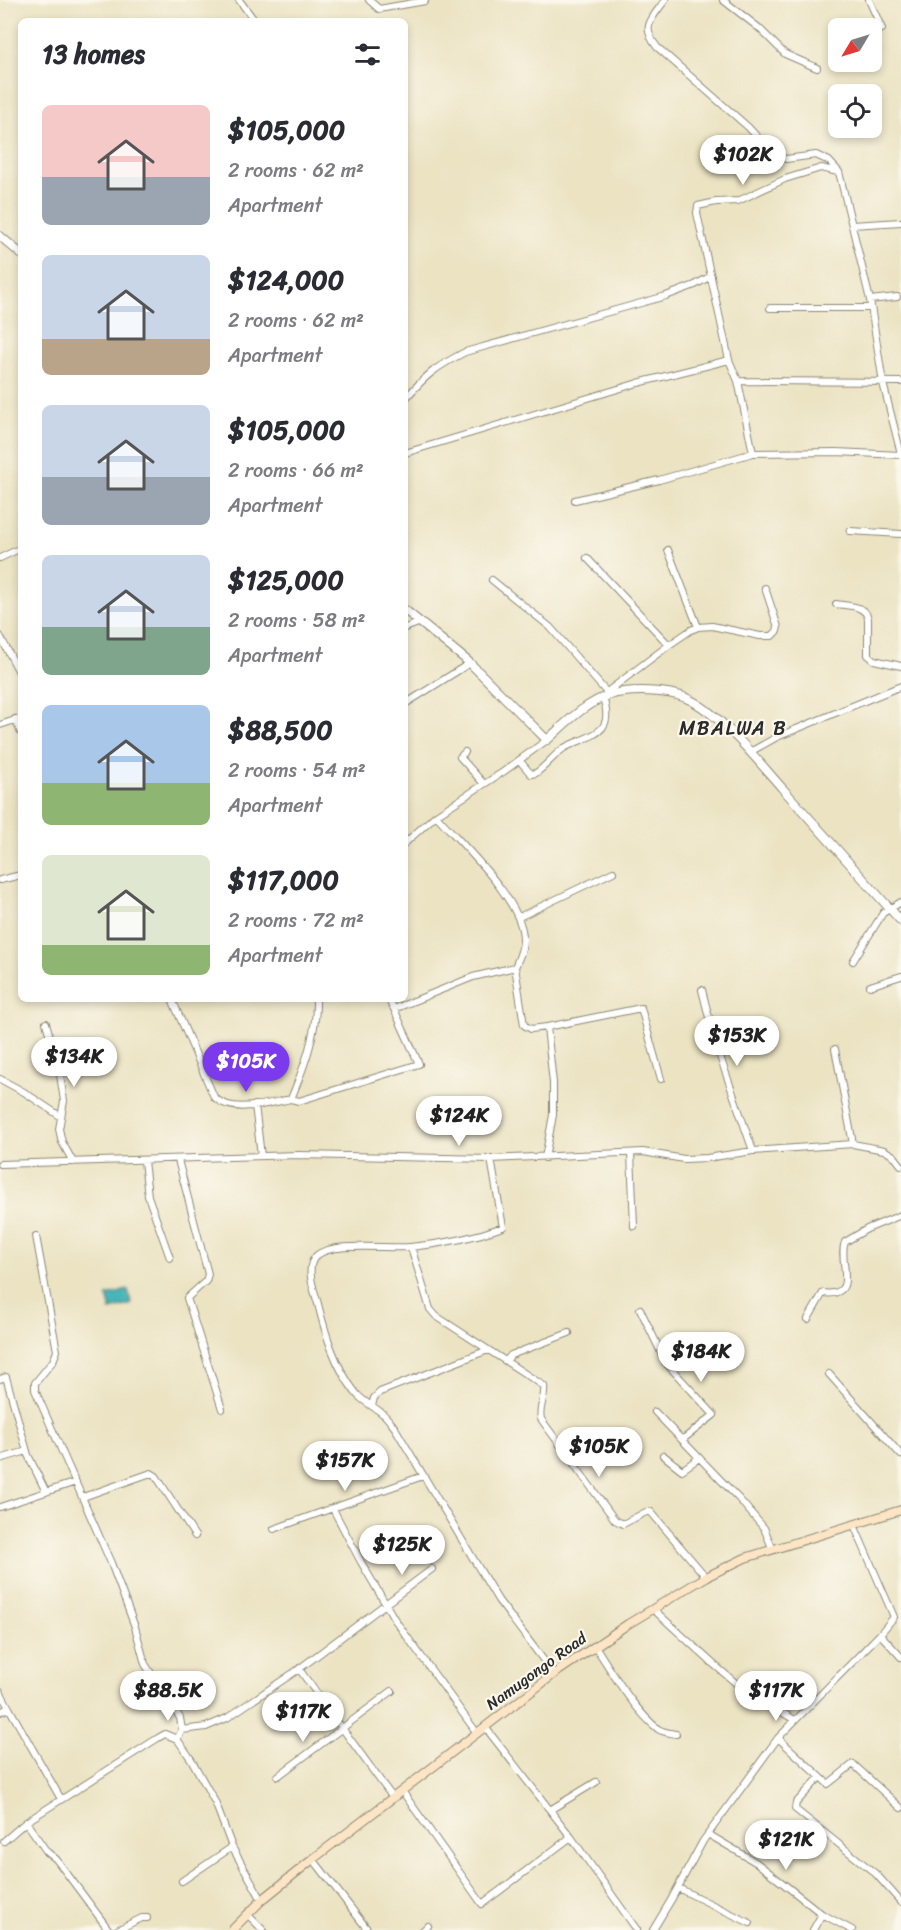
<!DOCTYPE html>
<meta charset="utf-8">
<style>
:root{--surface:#fff;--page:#f7f7f7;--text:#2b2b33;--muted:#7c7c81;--accent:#7c3aed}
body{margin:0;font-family:Sriracha,sans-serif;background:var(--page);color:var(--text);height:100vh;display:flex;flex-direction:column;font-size:22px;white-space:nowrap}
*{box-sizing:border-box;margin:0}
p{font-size:20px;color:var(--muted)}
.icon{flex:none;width:33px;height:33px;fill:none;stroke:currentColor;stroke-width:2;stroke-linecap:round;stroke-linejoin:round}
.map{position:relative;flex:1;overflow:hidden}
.panel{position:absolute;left:18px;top:18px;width:390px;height:984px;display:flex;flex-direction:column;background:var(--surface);border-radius:9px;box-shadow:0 3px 9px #0003}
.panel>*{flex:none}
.needle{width:39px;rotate:232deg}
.fabs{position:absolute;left:828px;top:18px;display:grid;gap:12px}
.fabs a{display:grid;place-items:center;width:54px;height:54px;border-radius:9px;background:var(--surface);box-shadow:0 3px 9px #0003;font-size:30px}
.price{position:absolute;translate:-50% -51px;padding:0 14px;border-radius:21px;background:#fff;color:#222;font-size:20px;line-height:39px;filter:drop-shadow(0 2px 3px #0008)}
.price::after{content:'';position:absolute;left:50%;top:36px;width:18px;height:14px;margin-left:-9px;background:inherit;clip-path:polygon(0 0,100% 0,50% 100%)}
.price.active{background:var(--accent);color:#fff}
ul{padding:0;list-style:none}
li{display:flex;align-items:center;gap:18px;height:150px;padding:0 24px}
li span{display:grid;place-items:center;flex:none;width:168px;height:120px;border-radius:9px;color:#555}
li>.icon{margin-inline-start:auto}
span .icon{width:72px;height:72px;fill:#fffc;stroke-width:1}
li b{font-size:26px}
h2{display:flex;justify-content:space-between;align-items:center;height:72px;padding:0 24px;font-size:26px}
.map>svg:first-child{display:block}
</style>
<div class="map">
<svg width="901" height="1930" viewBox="0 0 901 1930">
<rect width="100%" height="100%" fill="#fbf7ec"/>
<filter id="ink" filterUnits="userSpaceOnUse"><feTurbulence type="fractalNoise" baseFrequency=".0167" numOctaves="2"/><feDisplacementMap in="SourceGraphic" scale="12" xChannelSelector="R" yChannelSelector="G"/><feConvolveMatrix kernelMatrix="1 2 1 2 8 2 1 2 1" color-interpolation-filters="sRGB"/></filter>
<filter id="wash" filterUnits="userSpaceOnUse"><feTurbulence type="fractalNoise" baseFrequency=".008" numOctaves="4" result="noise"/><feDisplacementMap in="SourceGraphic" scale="24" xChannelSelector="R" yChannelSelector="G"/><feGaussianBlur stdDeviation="1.35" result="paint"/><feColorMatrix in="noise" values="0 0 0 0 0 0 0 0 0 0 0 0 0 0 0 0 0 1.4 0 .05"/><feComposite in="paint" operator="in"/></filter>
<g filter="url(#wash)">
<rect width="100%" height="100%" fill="#ebe3c2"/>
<path fill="#41b2b7" stroke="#366e71" stroke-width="1.5" d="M 128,1290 L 132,1304 L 111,1310 L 107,1296 Z"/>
</g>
<g filter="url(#ink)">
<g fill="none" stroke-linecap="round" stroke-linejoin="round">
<g stroke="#8b8776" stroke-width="8">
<path id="minor" d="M 239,0 L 255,21
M 369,0 L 379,9 L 425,1
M 665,0 C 652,19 640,26 657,47 L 748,127 L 774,155 L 786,159 L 816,155 L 829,161 L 839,172 L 870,300 L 883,383 L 901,454
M 723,0 L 759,28 L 785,54 L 817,68
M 869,0 L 882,29
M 852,225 L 901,222
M 870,300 L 897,297
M 770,308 L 871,308
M 738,381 L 901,382
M 405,399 C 427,374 436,367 465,352 L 666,296 L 695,285 L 711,276
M 405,453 L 638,383 L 729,360
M 753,453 L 738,381 L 729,360 L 697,213 L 698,206 L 716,202 L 738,201 L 785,179 L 821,168 L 838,172
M 575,500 L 659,480 L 753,453 L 836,452 L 901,455
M 850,531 L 901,534
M 668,550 L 698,627
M 0,558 L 21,548
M 587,558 L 669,645
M 492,580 L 550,627 L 608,694
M 836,604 C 848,606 866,605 868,619 L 868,655 L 874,660 L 901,666
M 405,628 L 421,622
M 0,636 L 21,676
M 607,692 L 669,645 L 691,630 L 698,627 L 712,626 L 760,636 L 772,636 L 777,631 L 778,627 L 765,588
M 405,704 L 470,663
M 15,719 L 21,733
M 0,725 L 21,718
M 465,752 L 460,757 L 484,784
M 750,752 L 777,737 L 901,686
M 519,760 L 531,774 L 536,773 C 546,766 554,755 564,748 C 589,734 616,736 603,698
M 436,815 C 461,844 524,901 523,940 C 523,950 519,958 515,967
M 405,843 L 436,815 L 503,772 L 547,740
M 0,880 L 21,875
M 519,917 L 613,872
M 853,961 L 883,913 L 901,902
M 870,986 L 901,976
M 702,990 L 716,1045 L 753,1151
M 172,999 L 214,1097 C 232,1115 269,1103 291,1099 C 304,1067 317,1034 316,999
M 388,999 L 394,1009 L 473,977 L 515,967 L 524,1025 L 531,1029 L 547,1027 L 553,1083 L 553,1115 L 545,1158
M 46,1023 L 59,1068 L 64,1101 L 59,1129 L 62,1142 L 73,1162
M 547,1027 L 641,1008 L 661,1079
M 835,1049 L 853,1144
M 0,1079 L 24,1092 L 60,1116
M 291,1099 L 299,1101 L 419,1064 L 394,1009
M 255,1105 L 261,1156
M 631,1153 L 634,1226
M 491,1159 L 503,1227 C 473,1238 442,1244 410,1247 C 387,1249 332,1241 316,1256 C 304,1268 315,1292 318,1304 C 326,1336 335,1366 355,1392 C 362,1402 374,1406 383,1414 C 388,1418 391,1423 395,1428 L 498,1600 L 554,1674
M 178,1160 L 208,1274 L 206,1281 L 187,1298 L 222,1409
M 144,1161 L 148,1196 L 170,1258
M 0,1164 L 299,1155 L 491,1159 L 643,1152 L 684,1159 L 707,1158 L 753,1151 L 853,1144 L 884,1150 L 894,1156 L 901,1165
M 36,1236 L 57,1351 L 53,1361 L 35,1383 L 35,1390 L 111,1563 L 135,1627 L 145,1664 L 180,1718 L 182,1730 L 177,1739
M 411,1247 L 430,1309 L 436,1316 L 544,1386 C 546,1397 538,1407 541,1419 L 615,1520 L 623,1524 L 646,1512 L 651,1512 L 706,1577
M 640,1309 L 666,1363 L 714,1415 L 682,1440
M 808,1319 L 823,1293 C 861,1298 837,1260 845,1242 L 867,1229 L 901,1215
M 506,1361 L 511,1355 L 569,1333
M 829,1374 L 901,1455
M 0,1379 L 6,1377 L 28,1455 L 46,1492
M 372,1406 L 374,1398 L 380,1392 L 488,1350
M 655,1412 L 739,1499 L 764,1528 L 773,1550
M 663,1455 L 682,1470 L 699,1458
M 0,1459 L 27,1451
M 83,1497 L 151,1473 L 156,1476 L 195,1536
M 0,1507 L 76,1482
M 333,1509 L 361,1562 L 395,1620 L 477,1733
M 274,1529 L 423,1476
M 653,1609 L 711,1662 L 744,1690 L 795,1720
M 880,1634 L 901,1657
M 595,1646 C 612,1672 634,1710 658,1729 C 662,1732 670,1733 676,1734
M 299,1669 L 393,1798
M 0,1691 L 9,1708
M 0,1712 L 9,1708 L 61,1799
M 485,1727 L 571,1837 L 637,1930
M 182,1730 L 206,1727 L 227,1718 L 299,1669 L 432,1569
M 778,1738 L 828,1784 L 853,1764 L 901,1808
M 278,1776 L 392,1691
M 820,1777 L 796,1803 L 795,1809 L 876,1874 L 901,1902
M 402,1791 L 482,1904 L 571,1837
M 550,1810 L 596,1782
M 26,1822 L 47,1852 L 56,1859 L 109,1930
M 708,1834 L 757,1863 L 822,1914 L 852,1930
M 4,1841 L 26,1822 L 158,1738 L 165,1734 L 177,1739 L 191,1759 L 215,1802 L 232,1847 L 262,1900
M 313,1859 L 368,1930
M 182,1881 L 232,1847
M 678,1888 L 750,1923
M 247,1914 L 263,1930
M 117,1930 L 142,1918 L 147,1918
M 423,1930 L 428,1926
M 653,1930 L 671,1900 L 703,1841 L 778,1738 L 880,1634 L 894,1617 L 854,1525
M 813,1930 L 822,1914"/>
</g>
<g stroke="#8b8776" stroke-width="10">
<path id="tertiary" d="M 0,236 L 21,254
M 405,610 L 470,663 L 547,740 C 565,724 586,702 610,695 C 629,689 668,690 686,698 C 718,711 759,762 782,788 C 822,832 861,877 901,921"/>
</g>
<g stroke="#8b8776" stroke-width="10">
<path id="secondary" d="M 232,1930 L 262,1900 L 313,1859 L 554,1674 L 628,1624 L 706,1577 L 745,1558 L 901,1510"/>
</g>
<use href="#minor" stroke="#fff" stroke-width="6"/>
<use href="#tertiary" stroke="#fff" stroke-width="8"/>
<use href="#secondary" stroke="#fce5c4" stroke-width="8"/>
</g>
</g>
<g text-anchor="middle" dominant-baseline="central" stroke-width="4.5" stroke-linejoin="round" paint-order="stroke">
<g font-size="16" fill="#2b2b2b" stroke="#fbf7ec">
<text transform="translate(536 1671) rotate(-36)">Namugongo Road</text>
</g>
<g font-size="20" letter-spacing="1.5" fill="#2b2b2b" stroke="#fbf7ec">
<text x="733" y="728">MBALWA B</text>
</g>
</g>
</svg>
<div class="fabs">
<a><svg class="needle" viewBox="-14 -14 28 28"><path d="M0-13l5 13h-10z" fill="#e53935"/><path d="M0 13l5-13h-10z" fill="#7c7c81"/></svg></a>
<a><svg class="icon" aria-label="locate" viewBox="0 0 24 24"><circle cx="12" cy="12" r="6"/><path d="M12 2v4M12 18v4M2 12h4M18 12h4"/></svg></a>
</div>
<b class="price" style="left:743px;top:186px">$102K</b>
<b class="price" style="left:737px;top:1067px">$153K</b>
<b class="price" style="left:74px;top:1088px">$134K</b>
<b class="price active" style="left:246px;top:1093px">$105K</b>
<b class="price" style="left:459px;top:1147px">$124K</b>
<b class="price" style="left:701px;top:1383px">$184K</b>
<b class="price" style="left:599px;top:1478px">$105K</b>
<b class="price" style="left:345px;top:1492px">$157K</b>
<b class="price" style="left:402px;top:1576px">$125K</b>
<b class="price" style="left:168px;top:1722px">$88.5K</b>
<b class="price" style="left:776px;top:1722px">$117K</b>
<b class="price" style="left:303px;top:1743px">$117K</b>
<b class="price" style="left:786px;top:1871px">$121K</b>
<section class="panel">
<h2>13 homes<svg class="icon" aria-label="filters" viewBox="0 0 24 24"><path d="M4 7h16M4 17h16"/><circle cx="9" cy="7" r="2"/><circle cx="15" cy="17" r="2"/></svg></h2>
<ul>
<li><span style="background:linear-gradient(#f6c9c9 60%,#9aa5b1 0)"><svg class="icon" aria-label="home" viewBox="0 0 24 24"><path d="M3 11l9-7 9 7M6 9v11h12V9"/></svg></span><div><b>$105,000</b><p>2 rooms · 62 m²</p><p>Apartment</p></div></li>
<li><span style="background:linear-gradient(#c9d6e8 70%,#b9a48a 0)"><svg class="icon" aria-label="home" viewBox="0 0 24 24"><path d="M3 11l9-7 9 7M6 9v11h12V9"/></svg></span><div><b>$124,000</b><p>2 rooms · 62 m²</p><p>Apartment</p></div></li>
<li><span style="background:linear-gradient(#c9d6e8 60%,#9aa5b1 0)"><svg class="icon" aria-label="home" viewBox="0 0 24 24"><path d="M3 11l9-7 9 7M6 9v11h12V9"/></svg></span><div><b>$105,000</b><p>2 rooms · 66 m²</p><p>Apartment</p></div></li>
<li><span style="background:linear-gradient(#c9d6e8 60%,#7fa58c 0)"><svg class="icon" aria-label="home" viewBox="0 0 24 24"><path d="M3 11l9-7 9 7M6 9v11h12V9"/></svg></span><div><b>$125,000</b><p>2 rooms · 58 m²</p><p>Apartment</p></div></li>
<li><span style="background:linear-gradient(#a9c7e8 65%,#8fb573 0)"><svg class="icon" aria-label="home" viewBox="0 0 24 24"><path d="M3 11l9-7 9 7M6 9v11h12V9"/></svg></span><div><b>$88,500</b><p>2 rooms · 54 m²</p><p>Apartment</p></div></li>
<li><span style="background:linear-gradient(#dfe7d0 75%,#8fb573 0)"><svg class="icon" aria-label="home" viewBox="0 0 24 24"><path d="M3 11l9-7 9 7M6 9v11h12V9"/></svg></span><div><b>$117,000</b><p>2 rooms · 72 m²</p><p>Apartment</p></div></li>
</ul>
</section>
</div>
